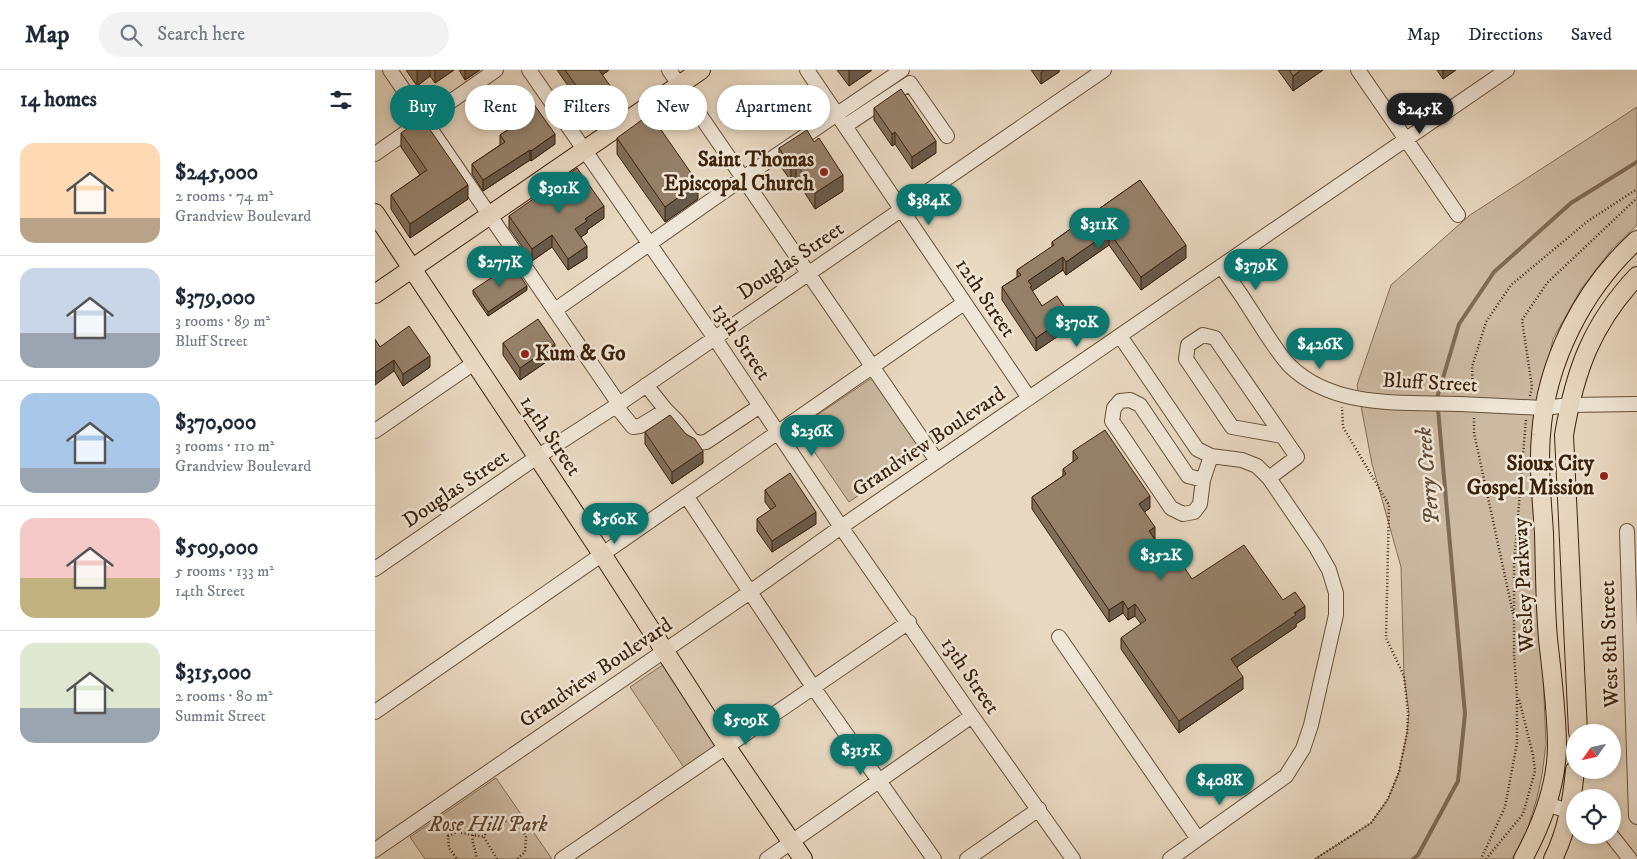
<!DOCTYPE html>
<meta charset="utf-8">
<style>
:root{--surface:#fff;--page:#f2f2f3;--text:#1f2937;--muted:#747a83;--line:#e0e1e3;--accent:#0f766e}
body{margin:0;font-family:"IM FELL DW Pica",serif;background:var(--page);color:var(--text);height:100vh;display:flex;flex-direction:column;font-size:19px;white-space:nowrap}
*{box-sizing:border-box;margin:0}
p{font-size:16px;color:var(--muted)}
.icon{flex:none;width:28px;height:28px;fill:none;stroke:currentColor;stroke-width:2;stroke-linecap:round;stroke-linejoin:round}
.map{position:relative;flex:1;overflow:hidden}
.sheet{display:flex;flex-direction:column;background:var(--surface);width:375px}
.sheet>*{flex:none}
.top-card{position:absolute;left:15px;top:15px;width:475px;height:45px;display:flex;gap:10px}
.needle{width:32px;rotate:236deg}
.controls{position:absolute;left:1191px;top:654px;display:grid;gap:10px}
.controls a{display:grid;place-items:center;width:55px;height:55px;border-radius:50%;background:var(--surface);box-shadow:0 2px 8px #0003;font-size:25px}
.price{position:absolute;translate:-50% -42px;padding:0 11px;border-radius:18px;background:var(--accent);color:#fff;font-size:16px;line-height:32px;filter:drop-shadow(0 1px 2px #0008)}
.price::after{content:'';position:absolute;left:50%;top:30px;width:15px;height:11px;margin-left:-8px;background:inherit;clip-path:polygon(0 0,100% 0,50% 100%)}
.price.active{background:#222;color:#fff}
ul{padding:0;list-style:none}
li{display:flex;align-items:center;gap:15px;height:125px;padding:0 20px}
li+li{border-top:1px solid var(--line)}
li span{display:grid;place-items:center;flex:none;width:140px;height:100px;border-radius:15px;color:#555}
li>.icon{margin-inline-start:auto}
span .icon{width:60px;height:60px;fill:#fffc;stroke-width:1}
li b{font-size:21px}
h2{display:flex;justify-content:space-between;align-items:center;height:60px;padding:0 20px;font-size:21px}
.tag{padding:0 18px;border-radius:22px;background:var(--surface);box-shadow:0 2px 8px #0003;font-size:18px;line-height:45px}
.tag.active{background:var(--accent);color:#fff}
header{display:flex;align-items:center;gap:30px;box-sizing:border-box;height:70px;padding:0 25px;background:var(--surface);border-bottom:1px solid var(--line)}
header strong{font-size:24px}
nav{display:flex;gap:28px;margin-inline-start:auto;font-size:18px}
.search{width:350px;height:45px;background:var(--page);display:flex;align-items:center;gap:12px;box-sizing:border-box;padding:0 18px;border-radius:28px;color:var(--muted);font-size:19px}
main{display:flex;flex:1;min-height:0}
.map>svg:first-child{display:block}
</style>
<header>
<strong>Map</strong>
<div class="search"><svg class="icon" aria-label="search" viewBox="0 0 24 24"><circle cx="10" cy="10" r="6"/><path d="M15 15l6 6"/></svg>Search here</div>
<nav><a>Map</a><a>Directions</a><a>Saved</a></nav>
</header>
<main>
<section class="sheet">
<h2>14 homes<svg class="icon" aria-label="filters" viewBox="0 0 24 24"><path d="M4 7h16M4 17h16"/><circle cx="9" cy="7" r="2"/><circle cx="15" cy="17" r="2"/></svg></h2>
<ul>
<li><span style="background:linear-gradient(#ffd9b3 75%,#b9a48a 0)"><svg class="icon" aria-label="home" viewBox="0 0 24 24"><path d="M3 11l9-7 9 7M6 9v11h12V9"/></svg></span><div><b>$245,000</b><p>2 rooms · 74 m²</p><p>Grandview Boulevard</p></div></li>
<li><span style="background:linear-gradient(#c9d6e8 65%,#9aa5b1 0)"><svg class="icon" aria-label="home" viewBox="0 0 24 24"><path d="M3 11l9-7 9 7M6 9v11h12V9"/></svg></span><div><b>$379,000</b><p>3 rooms · 89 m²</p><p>Bluff Street</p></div></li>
<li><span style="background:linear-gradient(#a9c7e8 75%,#9aa5b1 0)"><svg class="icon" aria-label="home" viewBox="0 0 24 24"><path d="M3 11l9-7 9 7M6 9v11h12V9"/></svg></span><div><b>$370,000</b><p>3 rooms · 110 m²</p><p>Grandview Boulevard</p></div></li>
<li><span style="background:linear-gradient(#f6c9c9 60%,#c2b280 0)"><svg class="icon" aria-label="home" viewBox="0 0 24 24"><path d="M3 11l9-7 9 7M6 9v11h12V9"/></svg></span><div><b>$509,000</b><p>5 rooms · 133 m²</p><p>14th Street</p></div></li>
<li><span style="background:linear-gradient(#dfe7d0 65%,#9aa5b1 0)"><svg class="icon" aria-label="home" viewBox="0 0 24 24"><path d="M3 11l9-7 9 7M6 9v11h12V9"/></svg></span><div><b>$315,000</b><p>2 rooms · 80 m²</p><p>Summit Street</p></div></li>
</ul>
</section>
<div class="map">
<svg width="1262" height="789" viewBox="0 0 1262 789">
<rect width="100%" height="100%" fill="#e8d8c1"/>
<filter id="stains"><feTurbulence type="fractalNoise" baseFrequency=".004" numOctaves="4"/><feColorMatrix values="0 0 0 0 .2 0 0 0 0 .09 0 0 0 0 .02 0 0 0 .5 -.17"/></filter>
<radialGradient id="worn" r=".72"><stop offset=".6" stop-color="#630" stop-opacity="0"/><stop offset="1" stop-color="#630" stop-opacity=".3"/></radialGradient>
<path fill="#cbb9a2" stroke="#836e56" d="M 1262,37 L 1262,155 L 1237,179 L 1206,219 L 1178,269 L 1158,365 L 1171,674 L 1167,705 L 1162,728 L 1151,764 L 1137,789 L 940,789 L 996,753 L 1013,729 L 1024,702 L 1032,663 L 1034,643 L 1029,606 L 1026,497 L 997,394 L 982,315 L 1016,215 L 1095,145 Z
M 497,308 L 547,381 L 474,432 L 423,358 Z
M 289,594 L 344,675 L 310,699 L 255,617 Z
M 121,708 L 177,789 L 50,789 L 35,767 Z"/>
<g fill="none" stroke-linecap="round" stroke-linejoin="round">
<path stroke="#7f6a53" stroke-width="4" d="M 1038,789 L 1043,785 L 1083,711 L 1090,644 L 1062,328 L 1084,254 L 1119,202 L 1196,133 L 1262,92"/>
<g stroke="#665038" stroke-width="16">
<path id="minor" d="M 15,0 L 244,334
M 154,0 L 339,267 L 466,457 L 597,646 L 698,789
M 294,0 L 562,391
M 432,0 L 654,328
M 983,0 L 1083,145
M 470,56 L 535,13 L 572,66
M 0,84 L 121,0
M 846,196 C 861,217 875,238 888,259 C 896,271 905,286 915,296 C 959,339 1028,332 1085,334
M 180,240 L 368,108 L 527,0
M 745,266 L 822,379 L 836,386 L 867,390 L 882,396 L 894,408 L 941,477 L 954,500 L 961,523 L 961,545 L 936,655 L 928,679 L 911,706 L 795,789
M 271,315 L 291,340 L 302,351 L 317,370 L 323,373 L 331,372 L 385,336
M 241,336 L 258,357 L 265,356 L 291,340
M 1127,336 L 1169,338 L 1194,335 L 1262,334
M 0,361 L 99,293
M 894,408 L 922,387 L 840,268 L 828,265 L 813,275 L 811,289 L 857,357 L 907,366
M 828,410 L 825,434 L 819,442 L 808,444 L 796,438 L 737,351 L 739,338 L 745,331 L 755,330 L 765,335 L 813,406 L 828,410 L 836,386
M 312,427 L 438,617 L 559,789
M 1252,461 L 1261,746 L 1262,747
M 0,499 L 162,387 L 244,334 L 729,0
M 684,567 L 823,769
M 0,642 L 589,233
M 1171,734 L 1200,743
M 1236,765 L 1255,789
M 0,780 L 375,522 L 466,457 L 1132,0
M 187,789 L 534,552
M 392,789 L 597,646
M 592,789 L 664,739"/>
</g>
<g stroke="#3b220b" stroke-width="20">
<path id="major" d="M 0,143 L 227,484 L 351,676 L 428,789
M 0,224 L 326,0
M 1203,662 L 1189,365 C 1200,300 1217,254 1262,206
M 1148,789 C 1166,756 1181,716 1182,678 C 1182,641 1177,605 1173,569 C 1170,534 1170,498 1169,463 C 1167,431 1163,397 1166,365 C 1171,292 1208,219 1262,170
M 1178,789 C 1192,761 1197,731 1200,700"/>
</g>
<path stroke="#3b220b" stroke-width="2.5" stroke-dasharray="1 2.5" stroke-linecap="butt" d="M 1098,323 L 1097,297 L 1111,252 L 1136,215 L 1213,151 L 1262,119
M 1155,326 L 1157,317 L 1147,250 L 1172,213 L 1262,128
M 1099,348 L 1099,363 L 1139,548 L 1139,585 L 1142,626 L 1142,673 L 1130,737 L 1106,789
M 1139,543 L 1139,495 L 1151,349
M 62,751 L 73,766 L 74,778 L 82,789
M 98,765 C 96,775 102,779 101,789
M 73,766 L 82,762 L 109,767
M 122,789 L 109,767 C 111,764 112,758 114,755 C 119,748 135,752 142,753 L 151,766 L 150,782 L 142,789
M 940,789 L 996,753 L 1013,729 L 1024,702 L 1032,663 L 1033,643 L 1029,606 L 1011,568 L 1014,435 L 968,357 L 967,337
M 1111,789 L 1148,744 L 1160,701 L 1158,685 L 1144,629"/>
<use href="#minor" stroke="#f0e6d7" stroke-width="14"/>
<use href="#major" stroke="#e8d8c1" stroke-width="18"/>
<g stroke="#665038" stroke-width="16" stroke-linecap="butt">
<path id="minor-bridge" d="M 1085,334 L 1127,336"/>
</g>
<use href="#minor-bridge" stroke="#f0e6d7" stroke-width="14"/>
</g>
<path fill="#806f5b" stroke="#3b220b" d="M 31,0 L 79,0 L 60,13 L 55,6 L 42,16 Z
M 84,0 L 105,0 L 90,10 Z
M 182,0 L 234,0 L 227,5 L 236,29 L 214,46 Z
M 462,0 L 497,0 L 474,16 Z
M 656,0 L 684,0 L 684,2 L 666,14 Z
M 903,0 L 948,0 L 918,21 Z
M 1062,0 L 1081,0 L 1068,9 Z
M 125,36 L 180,74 L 156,91 L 155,90 L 108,121 L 97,104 L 97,94 L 125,75 L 125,65 L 134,59 L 125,46 Z
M 499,38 L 561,83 L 537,99 L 520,74 L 517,76 L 499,50 Z
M 26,63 L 93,129 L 35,168 L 16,139 L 16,125 L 45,105 L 26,77 Z
M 242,68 L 323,129 L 290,152 L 242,84 Z
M 404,78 L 468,121 L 440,139 L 421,109 L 416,111 L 404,94 Z
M 765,110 L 811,188 L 766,220 L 734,175 L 691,205 L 688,200 L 657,221 L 667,236 L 695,258 L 661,281 L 627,230 L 627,217 L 642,207 L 642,200 L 677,177 L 677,172 Z
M 134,146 L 229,148 L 212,160 L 212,163 L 206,167 L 212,188 L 193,200 L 177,177 L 157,191 L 134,158 Z
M 98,220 L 152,220 L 113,246 L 98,224 Z
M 128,273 L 180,286 L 145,310 L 128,285 Z
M 5,277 L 55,297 L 28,316 Z
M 270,362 L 328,393 L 297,414 L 270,374 Z
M 698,381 L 775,438 L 769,442 L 780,469 L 794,490 L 817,509 L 908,530 L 930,548 L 921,554 L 921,557 L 862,597 L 868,619 L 804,663 L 746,579 L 746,568 L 766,554 L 760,546 L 753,550 L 748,543 L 734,552 L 657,439 L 657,427 L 688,406 L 688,399 L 698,392 Z
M 390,420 L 441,454 L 397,482 L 382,461 L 382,449 L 396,440 L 390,432 Z"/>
<path fill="#685a4a" stroke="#3b220b" d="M 44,0 L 55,0 L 55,6 L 42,16 L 42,1 Z
M 60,0 L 79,0 L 60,13 Z
M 90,0 L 105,0 L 90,10 Z
M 222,0 L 234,0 L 222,9 Z
M 474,0 L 497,0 L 474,16 Z
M 670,0 L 684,0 L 684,2 L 666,14 L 666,2 Z
M 926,0 L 948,0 L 918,21 L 918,6 Z
M 1070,0 L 1081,0 L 1068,9 L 1068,1 Z
M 236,17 L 236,29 L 214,46 L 214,34 Z
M 520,62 L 520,74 L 517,76 L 517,64 Z
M 180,64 L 180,74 L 156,91 L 156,81 Z
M 561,71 L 561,83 L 537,99 L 537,87 Z
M 155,80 L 155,90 L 108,121 L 108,110 Z
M 421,93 L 421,109 L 416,111 L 416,96 Z
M 468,105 L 468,121 L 440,139 L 440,123 Z
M 323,113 L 323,129 L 290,152 L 290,137 Z
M 93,115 L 93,129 L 35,168 L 35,154 Z
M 229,136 L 229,148 L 212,160 L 212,163 L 200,171 L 200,159 L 210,149 Z
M 734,162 L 734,175 L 691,205 L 691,192 Z
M 177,165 L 177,177 L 157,191 L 157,179 Z
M 811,175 L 811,188 L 766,220 L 766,207 Z
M 212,176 L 212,188 L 193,200 L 193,189 Z
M 688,187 L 688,200 L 657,221 L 657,229 L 653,211 Z
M 152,216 L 152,220 L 113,246 L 113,242 Z
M 695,245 L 695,258 L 661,281 L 661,268 Z
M 180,274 L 180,286 L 145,310 L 145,298 Z
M 55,286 L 55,297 L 28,316 L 28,304 Z
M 19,290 L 19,301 L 0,315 L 0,303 Z
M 328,381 L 328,393 L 297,414 L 297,402 Z
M 775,426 L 775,438 L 764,446 L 764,434 Z
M 441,442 L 441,454 L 397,482 L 397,471 Z
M 780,457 L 780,469 L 774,461 Z
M 748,531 L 748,543 L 734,552 L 734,540 Z
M 760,534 L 760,546 L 753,550 L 753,539 Z
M 930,536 L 930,548 L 921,554 L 921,557 L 856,601 L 856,589 Z
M 868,607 L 868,619 L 804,663 L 804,651 Z"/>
<path fill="#95816a" stroke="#3b220b" d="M 190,0 L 224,0 L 236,17 L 214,34 Z
M 914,0 L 926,0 L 918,6 Z
M 148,19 L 180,64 L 156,81 L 155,80 L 108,110 L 97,94 L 130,72 L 125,65 L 139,56 L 125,36 Z
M 526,19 L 561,71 L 537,87 L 520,62 L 517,64 L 499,38 Z
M 275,44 L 323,113 L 290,137 L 242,68 Z
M 47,48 L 93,115 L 35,154 L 16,125 L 52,100 L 26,63 Z
M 432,60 L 439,72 L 444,68 L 468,105 L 440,123 L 421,93 L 416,96 L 404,78 Z
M 202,98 L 229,136 L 210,149 L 212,151 L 200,159 L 212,176 L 193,189 L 177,165 L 157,179 L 134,146 Z
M 765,110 L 811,175 L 766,207 L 734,162 L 691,192 L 688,187 L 653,211 L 657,216 L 655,217 L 667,236 L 682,226 L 695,245 L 661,268 L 627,217 L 646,205 L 642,200 L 679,175 L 677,172 Z
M 137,194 L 152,216 L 113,242 L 98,220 Z
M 163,249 L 180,274 L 145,298 L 128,273 Z
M 34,256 L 55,286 L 28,304 L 19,290 L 0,303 L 0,269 L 5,277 Z
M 295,345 L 311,364 L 320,369 L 328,381 L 297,402 L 270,362 Z
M 730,360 L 775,426 L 764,434 L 780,457 L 774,461 L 794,490 L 801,485 L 817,509 L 869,475 L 908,530 L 920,522 L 930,536 L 919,543 L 921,545 L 856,589 L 868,607 L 804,651 L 746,568 L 771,550 L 760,534 L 753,539 L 748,531 L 734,540 L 657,427 L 691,404 L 688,399 L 703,388 L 698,381 Z
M 415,403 L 441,442 L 397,471 L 382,449 L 401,436 L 390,420 Z"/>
<g fill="#8f2418" stroke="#f0e6d7" stroke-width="2">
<circle cx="449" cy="102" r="5"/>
<circle cx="150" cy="284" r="5"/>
<circle cx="1229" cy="406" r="5"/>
</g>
<g text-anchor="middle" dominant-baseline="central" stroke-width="5" stroke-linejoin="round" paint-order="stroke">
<g font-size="21" font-weight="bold" fill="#3b220b" stroke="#f0e6d7" text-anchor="end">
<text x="439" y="90">Saint Thomas<tspan x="439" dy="24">Episcopal Church</tspan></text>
<text x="160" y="284" text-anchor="start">Kum &amp; Go</text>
<text x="1219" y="394">Sioux City<tspan x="1219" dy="24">Gospel Mission</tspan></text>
</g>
<g font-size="21" fill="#3b220b" stroke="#f0e6d7">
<text transform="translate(416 191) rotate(-34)">Douglas Street</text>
<text transform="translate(610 228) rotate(56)">12th Street</text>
<text transform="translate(366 272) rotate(56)">13th Street</text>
<text transform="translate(1055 313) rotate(3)">Bluff Street</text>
<text transform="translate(175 366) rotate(56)">14th Street</text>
<text transform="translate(554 372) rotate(-34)">Grandview Boulevard</text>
<text transform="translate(81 419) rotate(-34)">Douglas Street</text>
<text transform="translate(1149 515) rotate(-93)">Wesley Parkway</text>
<text transform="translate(1235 574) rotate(-92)">West 8th Street</text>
<text transform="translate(221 603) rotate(-34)">Grandview Boulevard</text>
<text transform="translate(595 606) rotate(56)">13th Street</text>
</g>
<g font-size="21" font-style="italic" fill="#5f4831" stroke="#f0e6d7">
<text x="113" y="755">Rose Hill Park</text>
</g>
<g font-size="22" font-style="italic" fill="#634c35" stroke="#f0e6d7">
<text transform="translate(1053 406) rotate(-95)">Perry Creek</text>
</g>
</g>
<rect width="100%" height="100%" filter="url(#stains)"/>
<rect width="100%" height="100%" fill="url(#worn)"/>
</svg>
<div class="controls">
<a><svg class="needle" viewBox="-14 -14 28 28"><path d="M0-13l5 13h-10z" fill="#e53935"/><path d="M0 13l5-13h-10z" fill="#747a83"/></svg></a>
<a><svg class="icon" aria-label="locate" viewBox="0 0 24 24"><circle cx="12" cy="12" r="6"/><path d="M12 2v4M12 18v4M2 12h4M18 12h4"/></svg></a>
</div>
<b class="price active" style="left:1045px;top:65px">$245K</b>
<b class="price" style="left:184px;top:144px">$301K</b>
<b class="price" style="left:554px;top:156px">$384K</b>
<b class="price" style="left:724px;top:180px">$311K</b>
<b class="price" style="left:125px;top:218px">$277K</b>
<b class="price" style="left:881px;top:221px">$379K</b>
<b class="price" style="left:702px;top:278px">$370K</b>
<b class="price" style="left:945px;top:300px">$426K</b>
<b class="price" style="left:437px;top:387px">$236K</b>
<b class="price" style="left:240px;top:475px">$560K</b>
<b class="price" style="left:786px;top:511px">$352K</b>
<b class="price" style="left:371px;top:676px">$509K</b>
<b class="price" style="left:486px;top:706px">$315K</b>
<b class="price" style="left:845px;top:736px">$408K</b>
<div class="top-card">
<a class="tag active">Buy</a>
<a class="tag">Rent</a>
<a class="tag">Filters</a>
<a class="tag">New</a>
<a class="tag">Apartment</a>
</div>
</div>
</main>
